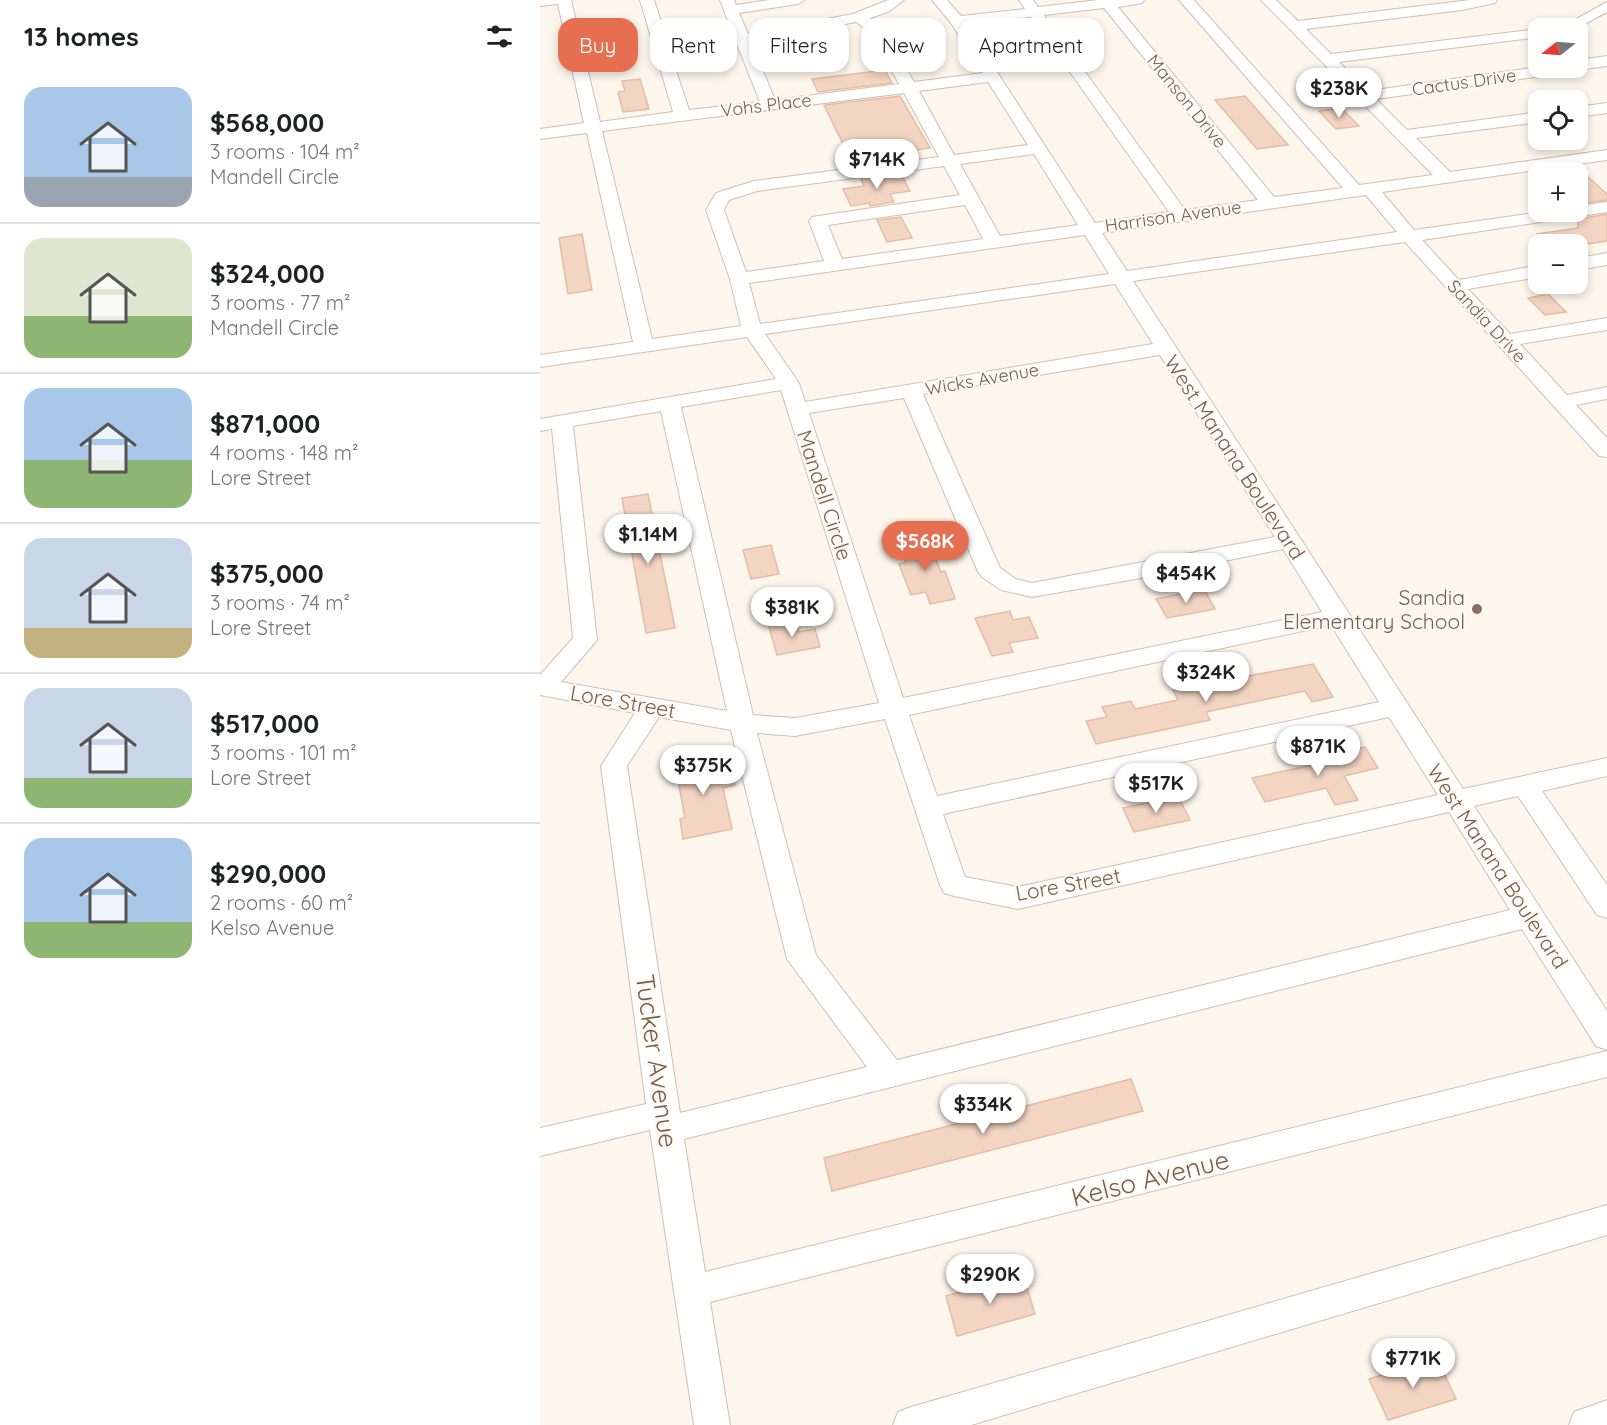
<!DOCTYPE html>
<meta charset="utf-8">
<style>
:root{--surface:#fff;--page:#f2f2f2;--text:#202124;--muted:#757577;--line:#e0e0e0;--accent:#e76f51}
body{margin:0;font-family:Quicksand,sans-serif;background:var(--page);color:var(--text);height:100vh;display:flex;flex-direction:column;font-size:22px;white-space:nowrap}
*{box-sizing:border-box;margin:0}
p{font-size:20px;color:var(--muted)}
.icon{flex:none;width:33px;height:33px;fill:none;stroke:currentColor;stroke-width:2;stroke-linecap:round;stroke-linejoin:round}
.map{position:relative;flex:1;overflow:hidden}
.details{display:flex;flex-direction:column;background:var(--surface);width:540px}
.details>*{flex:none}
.hud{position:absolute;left:18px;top:18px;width:570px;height:54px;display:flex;gap:12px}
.needle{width:39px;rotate:253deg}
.buttons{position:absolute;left:988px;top:18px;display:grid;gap:12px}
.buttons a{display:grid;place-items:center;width:60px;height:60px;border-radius:12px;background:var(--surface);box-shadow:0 3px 9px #0003;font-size:30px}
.price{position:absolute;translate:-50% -51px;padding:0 14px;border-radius:21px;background:#fff;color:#222;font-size:20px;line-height:39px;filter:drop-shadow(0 2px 3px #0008)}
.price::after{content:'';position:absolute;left:50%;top:36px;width:18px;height:14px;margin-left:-9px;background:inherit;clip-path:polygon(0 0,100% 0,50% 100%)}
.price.on{background:var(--accent);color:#fff}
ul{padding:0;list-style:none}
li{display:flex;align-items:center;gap:18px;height:150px;padding:0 24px}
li+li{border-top:2px solid var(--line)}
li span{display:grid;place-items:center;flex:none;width:168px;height:120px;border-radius:18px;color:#555}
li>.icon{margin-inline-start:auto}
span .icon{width:72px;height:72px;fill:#fffc;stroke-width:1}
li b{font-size:26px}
h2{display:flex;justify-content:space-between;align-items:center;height:72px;padding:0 24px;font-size:26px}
.chip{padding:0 21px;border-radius:18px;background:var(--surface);box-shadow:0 3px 9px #0003;font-size:21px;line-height:54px}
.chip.on{background:var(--accent);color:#fff}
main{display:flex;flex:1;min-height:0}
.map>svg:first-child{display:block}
</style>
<main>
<section class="details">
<h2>13 homes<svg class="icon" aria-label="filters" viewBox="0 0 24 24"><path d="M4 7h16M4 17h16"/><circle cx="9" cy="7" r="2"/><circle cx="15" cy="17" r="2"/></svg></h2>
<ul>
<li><span style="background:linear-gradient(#a9c7e8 75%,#9aa5b1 0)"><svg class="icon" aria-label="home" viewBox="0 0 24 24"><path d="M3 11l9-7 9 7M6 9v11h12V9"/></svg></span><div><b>$568,000</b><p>3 rooms · 104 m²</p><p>Mandell Circle</p></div></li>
<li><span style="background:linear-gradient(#dfe7d0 65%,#8fb573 0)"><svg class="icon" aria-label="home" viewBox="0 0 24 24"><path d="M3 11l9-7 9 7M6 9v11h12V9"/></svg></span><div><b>$324,000</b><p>3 rooms · 77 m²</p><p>Mandell Circle</p></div></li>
<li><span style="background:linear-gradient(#a9c7e8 60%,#8fb573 0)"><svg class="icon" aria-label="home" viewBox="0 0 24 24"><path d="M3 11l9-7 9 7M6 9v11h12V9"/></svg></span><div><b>$871,000</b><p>4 rooms · 148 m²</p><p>Lore Street</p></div></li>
<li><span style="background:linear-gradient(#c9d6e8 75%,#c2b280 0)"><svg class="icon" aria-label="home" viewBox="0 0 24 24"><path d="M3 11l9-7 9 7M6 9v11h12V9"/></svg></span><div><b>$375,000</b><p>3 rooms · 74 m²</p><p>Lore Street</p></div></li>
<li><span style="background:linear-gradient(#c9d6e8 75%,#8fb573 0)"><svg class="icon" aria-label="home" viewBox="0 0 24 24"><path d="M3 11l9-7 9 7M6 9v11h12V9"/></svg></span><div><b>$517,000</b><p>3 rooms · 101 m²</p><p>Lore Street</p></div></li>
<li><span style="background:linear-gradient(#a9c7e8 70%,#8fb573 0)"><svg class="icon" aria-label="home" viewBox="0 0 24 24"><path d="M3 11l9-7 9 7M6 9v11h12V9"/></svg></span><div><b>$290,000</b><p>2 rooms · 60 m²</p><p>Kelso Avenue</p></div></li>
</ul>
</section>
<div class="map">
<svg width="1067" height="1425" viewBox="0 0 1067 1425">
<rect width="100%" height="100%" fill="#fdf6ec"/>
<path fill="#f3d5c3" stroke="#e6bba3" stroke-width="1.5" d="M 345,70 L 352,83 L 278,92 L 272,79 Z
M 100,79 L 109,109 L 83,112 L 78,92 L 85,91 L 82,81 Z
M 360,96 L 390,148 L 351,154 L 354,161 L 314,166 L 284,105 Z
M 705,96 L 748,145 L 717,149 L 675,100 Z
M 801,108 L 819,126 L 796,129 L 779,111 Z
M 1038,168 L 1067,194 L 1067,200 L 1038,204 Z
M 361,174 L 370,191 L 350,194 L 354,202 L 330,206 L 329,203 L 311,206 L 303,189 L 324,186 L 321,179 Z
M 1067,214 L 1067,241 L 1047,244 L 998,244 L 997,234 L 1038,228 L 1038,219 Z
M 361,217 L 372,238 L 347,242 L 337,220 Z
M 42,234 L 52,290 L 28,294 L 19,238 Z
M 1008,294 L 1026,312 L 1005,315 L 988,298 Z
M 108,494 L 135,628 L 106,633 L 82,498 Z
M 387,538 L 401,572 L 405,571 L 415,599 L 390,604 L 386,592 L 371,595 L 359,564 L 366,563 L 359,544 Z
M 231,545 L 239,574 L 211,579 L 203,550 Z
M 664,589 L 675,609 L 627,618 L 616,599 Z
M 470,611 L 473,620 L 489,617 L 498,638 L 469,643 L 473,652 L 452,656 L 435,618 Z
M 255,619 L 259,632 L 275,629 L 280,647 L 237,655 L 228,624 Z
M 773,664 L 793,697 L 772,702 L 765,691 L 666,712 L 670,720 L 556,744 L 546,721 L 567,717 L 562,707 L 591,701 L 595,709 L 638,700 L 633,690 Z
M 825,747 L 838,768 L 804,776 L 818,800 L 795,805 L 786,788 L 725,802 L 712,778 L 772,765 L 769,759 Z
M 162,754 L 165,767 L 189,762 L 195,785 L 183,788 L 192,829 L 143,839 L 140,819 L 145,818 L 134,759 Z
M 638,796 L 650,820 L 594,832 L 583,808 Z
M 591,1079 L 603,1111 L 292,1191 L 284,1158 Z
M 483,1275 L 495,1314 L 417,1336 L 406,1296 Z
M 897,1358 L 916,1399 L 848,1420 L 829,1379 Z"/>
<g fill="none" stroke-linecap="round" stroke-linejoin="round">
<g stroke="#d1beb0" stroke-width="2">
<path id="minor" d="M 0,0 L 31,0 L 60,122 L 133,112 L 100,0 L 114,0 L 128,43 L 194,36 L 180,0 L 194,0 L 196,5 L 229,0 L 265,0 L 258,4 L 199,13 L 208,34 L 313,14 L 348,0 L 364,0 L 348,12 L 330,18 L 344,30 L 374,82 L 443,73 L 411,23 L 392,0 L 407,0 L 421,16 L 485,9 L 479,0 L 493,0 L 498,7 L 558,0 L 604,0 L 602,3 L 578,7 L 734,197 L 803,188 L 639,0 L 654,0 L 819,185 L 893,175 L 721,0 L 736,0 L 758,21 L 930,0 L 957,0 L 955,3 L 922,10 L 766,29 L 791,54 L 999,29 L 999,37 L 799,62 L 828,91 L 999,67 L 1030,68 L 1028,71 L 1023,73 L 836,99 L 867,130 L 999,112 L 999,122 L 876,138 L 910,172 L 1067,150 L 1067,160 L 842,192 L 874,230 L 1002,212 L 1038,212 L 1038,206 L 1067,202 L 1067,212 L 882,240 L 919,280 L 999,265 L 999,277 L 928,289 L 970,334 L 1067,318 L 1067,330 L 980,344 L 1027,395 L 1067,387 L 1067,399 L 1036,405 L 1067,438 L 1067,457 L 1059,456 L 865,242 L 593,281 L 923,789 L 1067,758 L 1067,776 L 1002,791 L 1067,885 L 1067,918 L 1057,915 L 978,796 L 934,806 L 1067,1011 L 1067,1050 L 1056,1046 L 982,929 L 144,1139 L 165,1272 L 1067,1051 L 1067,1077 L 170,1302 L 190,1425 L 154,1425 L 110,1130 L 0,1156 L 0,1128 L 106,1104 L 61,766 L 95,713 L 0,695 L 0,675 L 33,638 L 12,429 L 0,431 L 0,419 L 236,379 L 207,337 L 0,367 L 0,355 L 93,342 L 47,133 L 0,139 L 0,129 L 44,123 L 18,4 L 0,6 ZM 564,8 L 718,200 L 645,210 L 504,15 ZM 491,17 L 629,212 L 555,223 L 426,24 ZM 316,22 L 331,33 L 359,84 L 235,100 L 211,42 ZM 197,44 L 220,102 L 149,110 L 130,52 ZM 448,82 L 488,145 L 414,155 L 379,91 ZM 364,93 L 399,157 L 214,181 L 176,193 L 166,210 L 190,279 L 201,326 L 112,339 L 62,131 ZM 494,154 L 538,225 L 460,236 L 420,164 ZM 404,166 L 420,195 L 272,217 L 269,221 L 284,261 L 206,272 L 184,210 L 189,200 L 217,191 ZM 826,195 L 857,232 L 587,271 L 562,233 ZM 425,205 L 443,239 L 302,259 L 288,225 ZM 545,235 L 569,274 L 220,324 L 209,283 ZM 575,284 L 613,344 L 265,402 L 259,383 L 225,334 ZM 620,355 L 735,537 L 492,583 L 476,579 L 460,568 L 383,394 ZM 241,390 L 339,703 L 255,718 L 213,715 L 141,407 ZM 364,398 L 438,572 L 442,577 L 461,590 L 492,597 L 607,577 L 743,549 L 782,612 L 363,698 L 269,413 ZM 121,411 L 187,711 L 21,682 L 57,640 L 33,426 ZM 791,625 L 839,702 L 397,796 L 369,715 ZM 119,717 L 191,730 L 247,959 L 327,1067 L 140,1113 L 87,766 ZM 849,717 L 898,795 L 478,887 L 425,877 L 403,814 ZM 345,719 L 400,885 L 404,893 L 414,896 L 478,909 L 909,812 L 970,910 L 357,1060 L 276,955 L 217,733 L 255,736 Z
M 1067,2 L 1067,12 L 1037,28 L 1020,28 Z
M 1067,56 L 1067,66 L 1038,70 L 1032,68 L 1038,68 L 1038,60 Z
M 1067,103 L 1067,113 L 1038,117 L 1038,107 Z
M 1067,253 L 1067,265 L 1038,270 L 1038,258 Z
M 1067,1205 L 1067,1235 L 431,1425 L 353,1425 L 358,1412 L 371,1407 Z
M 1067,1400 L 1067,1425 L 1029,1425 L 1034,1412 Z"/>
</g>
<use href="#minor" fill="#fff" fill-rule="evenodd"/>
</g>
<circle fill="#8d6e63" stroke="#fffaf3" stroke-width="2" cx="937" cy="609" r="6"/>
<g text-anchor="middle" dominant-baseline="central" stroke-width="4.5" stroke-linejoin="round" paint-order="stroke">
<g font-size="18" fill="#7a5c4d" stroke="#fffaf3">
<text transform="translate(924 82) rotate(-8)">Cactus Drive</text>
<text transform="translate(647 101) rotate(51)">Manson Drive</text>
<text transform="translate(226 105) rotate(-7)">Vohs Place</text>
<text transform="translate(633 216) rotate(-8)">Harrison Avenue</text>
<text transform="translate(947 321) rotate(47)">Sandia Drive</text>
<text transform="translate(442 379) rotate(-10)">Wicks Avenue</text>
</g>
<g font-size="21" fill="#7a5c4d" stroke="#fffaf3">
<text transform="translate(695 457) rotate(57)">West Manana Boulevard</text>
<text transform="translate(285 495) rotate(72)">Mandell Circle</text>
<text transform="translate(83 701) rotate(10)">Lore Street</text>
<text transform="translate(958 866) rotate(57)">West Manana Boulevard</text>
<text transform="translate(528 884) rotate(-10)">Lore Street</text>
</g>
<g font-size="21" fill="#785e54" stroke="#fffaf3" text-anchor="end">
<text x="925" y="597">Sandia<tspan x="925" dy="24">Elementary School</tspan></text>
</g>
<g font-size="26" fill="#7a5c4d" stroke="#fffaf3">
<text transform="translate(117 1061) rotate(82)">Tucker Avenue</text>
<text transform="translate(610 1178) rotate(-14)">Kelso Avenue</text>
</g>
</g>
</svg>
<div class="buttons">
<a><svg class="needle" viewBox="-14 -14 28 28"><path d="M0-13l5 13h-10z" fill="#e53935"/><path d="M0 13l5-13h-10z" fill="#757577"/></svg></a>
<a><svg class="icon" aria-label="locate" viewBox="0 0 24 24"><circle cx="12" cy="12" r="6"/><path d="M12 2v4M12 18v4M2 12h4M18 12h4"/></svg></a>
<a>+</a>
<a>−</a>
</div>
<b class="price" style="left:799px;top:119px">$238K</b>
<b class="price" style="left:337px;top:190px">$714K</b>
<b class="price" style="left:108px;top:565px">$1.14M</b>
<b class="price on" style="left:385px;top:572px">$568K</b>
<b class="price" style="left:646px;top:604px">$454K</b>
<b class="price" style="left:252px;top:638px">$381K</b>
<b class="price" style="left:666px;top:703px">$324K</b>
<b class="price" style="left:778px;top:777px">$871K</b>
<b class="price" style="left:163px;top:796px">$375K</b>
<b class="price" style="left:616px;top:814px">$517K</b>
<b class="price" style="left:443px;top:1135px">$334K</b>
<b class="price" style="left:450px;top:1305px">$290K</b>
<b class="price" style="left:873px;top:1389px">$771K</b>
<div class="hud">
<a class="chip on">Buy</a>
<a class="chip">Rent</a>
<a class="chip">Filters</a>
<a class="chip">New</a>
<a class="chip">Apartment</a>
</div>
</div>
</main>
